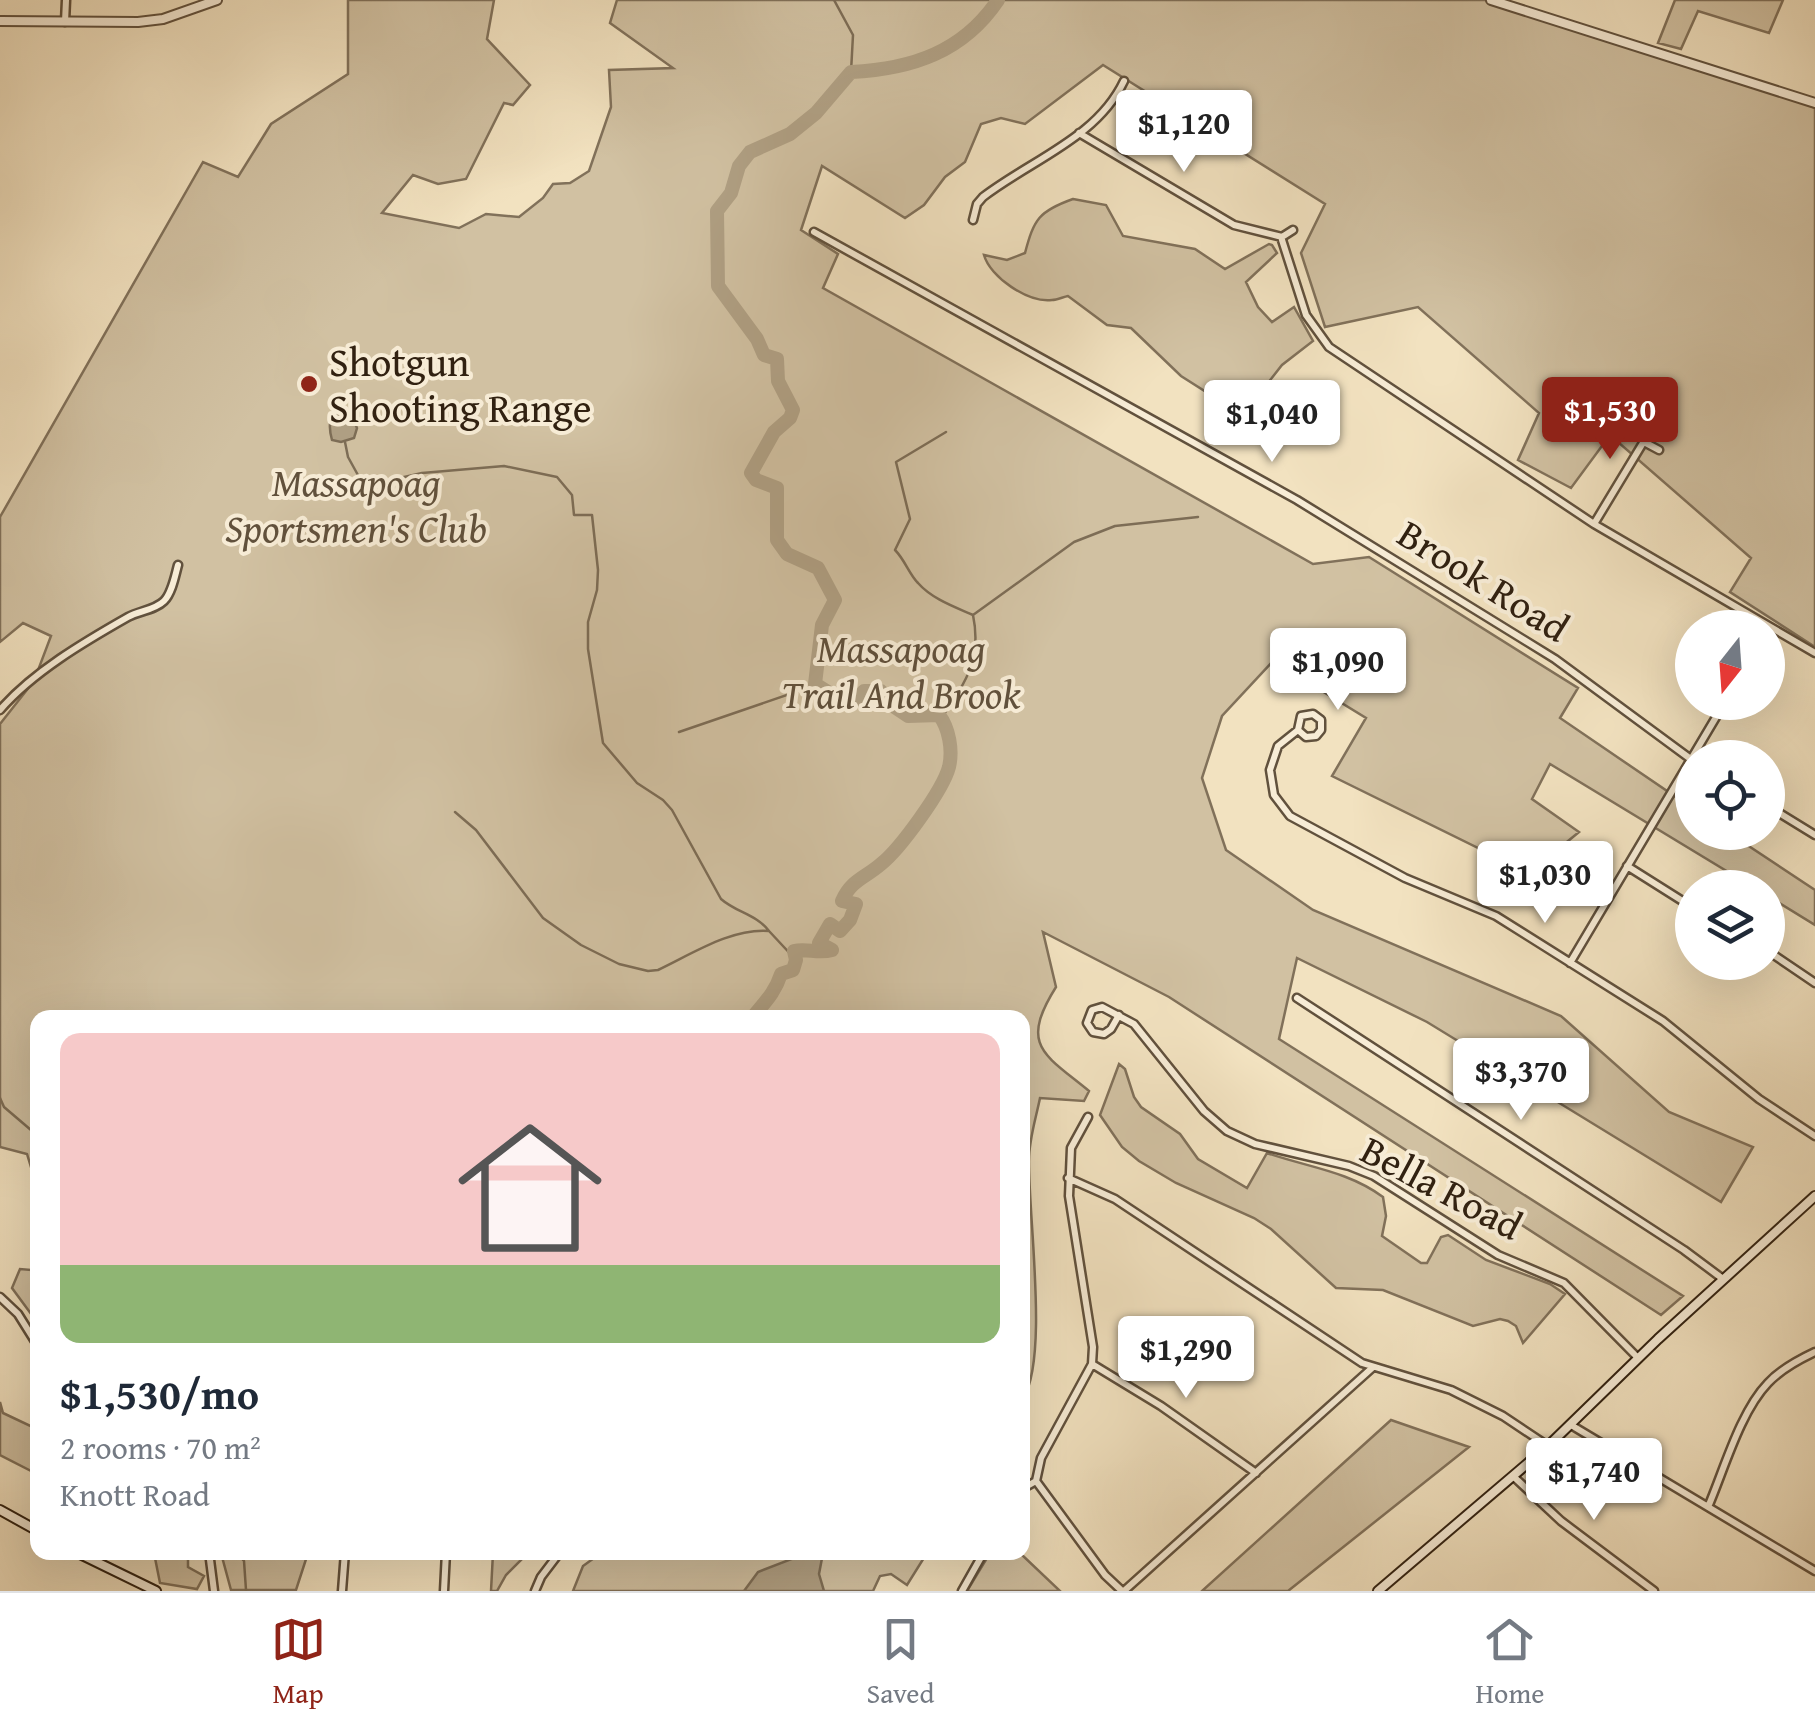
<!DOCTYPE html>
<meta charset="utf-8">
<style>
:root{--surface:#fff;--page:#f6f6f7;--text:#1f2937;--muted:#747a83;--line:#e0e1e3;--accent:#8f2418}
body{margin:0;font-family:"Gentium Book Plus",serif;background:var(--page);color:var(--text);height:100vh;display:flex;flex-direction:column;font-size:38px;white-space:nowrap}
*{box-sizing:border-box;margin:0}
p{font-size:32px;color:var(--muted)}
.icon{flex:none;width:55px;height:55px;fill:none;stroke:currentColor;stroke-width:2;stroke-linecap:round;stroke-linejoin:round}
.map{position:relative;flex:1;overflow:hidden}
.side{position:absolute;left:30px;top:1010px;width:1000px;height:550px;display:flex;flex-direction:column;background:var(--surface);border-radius:20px;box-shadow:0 10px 40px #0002}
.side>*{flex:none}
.needle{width:65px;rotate:197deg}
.controls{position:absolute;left:1675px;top:610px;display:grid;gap:20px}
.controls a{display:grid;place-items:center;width:110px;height:110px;border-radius:50%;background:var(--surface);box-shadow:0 10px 40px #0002;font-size:50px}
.price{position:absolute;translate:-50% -85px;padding:0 22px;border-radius:10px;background:#fff;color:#222;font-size:32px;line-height:65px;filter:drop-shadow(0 2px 5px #0008)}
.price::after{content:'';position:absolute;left:50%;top:60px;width:30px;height:22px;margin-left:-15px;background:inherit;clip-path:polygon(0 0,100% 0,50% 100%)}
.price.selected{background:var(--accent);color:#fff}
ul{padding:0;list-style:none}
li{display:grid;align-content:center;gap:20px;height:530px;padding:0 30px}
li+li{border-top:2px solid var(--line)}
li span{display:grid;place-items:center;height:310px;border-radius:20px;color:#555}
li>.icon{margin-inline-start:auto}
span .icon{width:180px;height:180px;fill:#fffc;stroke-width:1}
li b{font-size:42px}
.menu{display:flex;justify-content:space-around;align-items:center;height:140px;border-top:2px solid var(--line);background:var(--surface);font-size:28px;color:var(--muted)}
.menu a{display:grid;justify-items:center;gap:5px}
.menu .selected{color:var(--accent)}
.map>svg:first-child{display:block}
</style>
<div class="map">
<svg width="1815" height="1591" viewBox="0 0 1815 1591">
<rect width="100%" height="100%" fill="#f2e2c0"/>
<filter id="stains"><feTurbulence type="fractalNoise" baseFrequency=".002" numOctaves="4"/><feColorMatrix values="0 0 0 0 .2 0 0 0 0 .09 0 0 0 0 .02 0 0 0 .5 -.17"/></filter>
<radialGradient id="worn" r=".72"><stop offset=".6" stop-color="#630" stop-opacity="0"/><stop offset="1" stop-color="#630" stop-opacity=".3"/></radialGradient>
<path fill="#d1c1a2" stroke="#81715a" stroke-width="2.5" d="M 348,0 L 494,0 L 487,39 L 530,85 L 513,105 L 504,103 L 466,179 L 438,184 L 413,175 L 382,213 L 459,228 L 486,214 L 519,217 L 543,198 L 553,184 L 570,183 L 589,171 L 611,107 L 609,70 L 673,68 L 610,23 L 617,0 L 1489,0 L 1815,106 L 1815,647 L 1730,592 L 1751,558 L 1610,435 L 1571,488 L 1518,460 L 1539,413 L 1418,307 L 1325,327 L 1301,253 L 1325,204 L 1103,65 L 1025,124 L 1001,118 L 981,124 L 965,162 L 945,177 L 924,205 L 905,218 L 822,166 L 801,230 L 838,254 L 823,288 L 1313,564 L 1369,557 L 1578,688 L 1560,718 L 1692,808 L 1692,832 L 1729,833 L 1815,890 L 1815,925 L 1768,896 L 1768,888 L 1753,887 L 1550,764 L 1532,799 L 1579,832 L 1529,873 L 1332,776 L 1366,718 L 1273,661 L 1222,716 L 1202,778 L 1226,850 L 1313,910 L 1561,1016 L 1669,1112 L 1753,1147 L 1721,1202 L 1427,1022 L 1297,958 L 1279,1039 L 1683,1296 L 1661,1315 L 1169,997 L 1043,932 L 1056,987 C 1019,1046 1044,1054 1089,1091 L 1084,1101 L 1040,1098 C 1036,1118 1029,1139 1029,1160 C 1028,1216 1049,1357 1023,1399 L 1022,1018 L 38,1018 L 37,1187 L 27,1154 L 0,1147 L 0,724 L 34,681 L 51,636 L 23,623 L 0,642 L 0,517 L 203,162 L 238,177 L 271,124 L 348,74 Z
M 1675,0 L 1783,0 L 1769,33 L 1698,11 L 1681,49 L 1658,43 Z
M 1073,199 L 1106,205 L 1123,236 L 1195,249 L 1225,269 L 1269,244 L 1272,245 L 1277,253 L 1246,282 L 1258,307 L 1272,322 L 1294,307 L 1313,341 L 1282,365 L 1245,412 L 1233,409 L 1181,376 L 1131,328 L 1107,325 L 1068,296 C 1063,297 1057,300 1052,300 C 1028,303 990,277 984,255 L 1007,260 L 1025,253 C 1034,219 1039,211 1073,199 Z
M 1119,1064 L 1125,1069 L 1134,1097 L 1141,1107 L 1180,1134 L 1198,1159 L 1247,1188 L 1267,1153 C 1307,1167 1348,1171 1383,1197 L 1386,1216 L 1382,1236 L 1421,1263 L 1427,1263 L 1441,1237 L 1448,1235 L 1486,1260 L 1550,1284 L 1565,1294 L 1523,1343 L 1516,1326 L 1508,1321 L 1500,1319 L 1473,1326 L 1383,1290 L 1336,1288 L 1271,1229 L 1254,1218 L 1176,1183 L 1139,1161 L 1122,1147 L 1100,1115 Z
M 37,1251 L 37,1322 L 12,1288 L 20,1269 L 31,1270 Z
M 0,1402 L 3,1413 L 37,1429 L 37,1474 L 0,1455 Z
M 1391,1420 L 1469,1447 L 1288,1591 L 1202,1591 Z
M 774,1552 L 777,1556 L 782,1552 L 927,1553 L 907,1585 L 891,1574 L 880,1576 L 873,1591 L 573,1591 L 583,1566 L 601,1553 Z
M 154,1553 L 188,1553 L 188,1567 L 204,1576 L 197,1589 L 160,1583 Z
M 221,1553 L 308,1552 L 308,1553 L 296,1590 L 231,1590 Z
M 493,1553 L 528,1553 L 506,1575 L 497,1591 L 491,1591 Z
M 990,1553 L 1020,1553 L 1060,1591 L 967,1591 Z"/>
<path fill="#b0a084" stroke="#7d6d56" stroke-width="2.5" d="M 340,406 L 349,410 L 357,428 L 354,438 L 341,442 L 332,440 C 328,426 329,415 340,406 Z
M 774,1553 L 823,1553 L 819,1574 L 824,1591 L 744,1591 L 758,1572 L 797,1557 L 797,1553 L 776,1556 Z"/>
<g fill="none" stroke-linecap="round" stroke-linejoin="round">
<path stroke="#7d6d56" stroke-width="2.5" d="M 834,0 L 853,35 L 851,72
M 946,432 L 896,462 L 910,519 L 895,550 C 905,560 909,574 918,583 C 932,599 955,607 973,615
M 345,442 L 348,457 L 364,486 L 422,473 L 504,466 L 557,477 L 572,495 L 574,515 L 592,515 L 598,570 L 597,590 L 588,622 L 588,649 L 603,743 L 637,783 L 663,800 L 672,810 L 721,899 C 737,913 756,914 769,931
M 942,717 C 966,683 982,658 973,615 L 1074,542 L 1115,526 L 1198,517
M 679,732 L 816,685
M 455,812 L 476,830 L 543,918 L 581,945 L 619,964 L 648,971 L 658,970 C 692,954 731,928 769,931 L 796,960
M 0,1098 L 4,1107 L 38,1136
M 236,1552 L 244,1561 L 246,1590"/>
<path stroke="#b0a084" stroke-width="14" d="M 752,1018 C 764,1003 775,993 781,974 L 793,970 L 796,960 L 794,951 C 807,948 818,954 832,950 L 819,943 L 830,924 L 840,931 L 850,920 L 856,904 L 842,901 C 851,880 865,878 881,864 C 900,849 943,790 949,767 C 953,750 949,728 939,715 L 908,716 L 893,706 L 881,691 L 864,691 L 853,703 L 847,704 L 815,684 L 822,625 L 835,600 L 818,568 L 787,554 L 777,540 L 777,488 L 756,480 L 751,473 L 774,432 L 790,418 L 793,410 L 778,381 L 777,359 L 764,355 L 757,339 L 718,286 L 717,211 L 731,193 L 739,166 L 750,152 L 790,134 L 816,113 L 851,72 C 912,69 963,52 998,0"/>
<g stroke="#61513d" stroke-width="11">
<path id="minor" d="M 65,22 L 66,0
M 1079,133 L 1234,225 L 1282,237
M 973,220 L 977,204 L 983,197 C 1031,160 1097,138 1124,81
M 1293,230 L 1282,237 L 1282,240 L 1306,315 L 1329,347 L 1594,524 L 1815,653
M 814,232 L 1297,500 L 1555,659 L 1692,760
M 1644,442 L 1659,450
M 1594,524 L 1658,418
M 0,710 C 33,672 84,642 128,617 C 139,611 155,610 164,601 C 172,593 175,576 178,565
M 1298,730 L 1306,737 L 1316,736 L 1321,730 L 1321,720 L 1313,714 L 1301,716 L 1298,730 L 1278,746 L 1270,770 L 1274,795 L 1290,816 L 1405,878 L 1496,916 L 1663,1021 L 1759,1099 L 1815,1136
M 1768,806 L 1815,835
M 1627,866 L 1692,907
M 1768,951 L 1815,983
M 1570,963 L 1725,702
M 1297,998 L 1684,1250 L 1723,1279
M 1119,1015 L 1111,1029 L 1104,1034 L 1093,1032 L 1087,1023 L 1092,1010 L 1102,1007 L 1134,1024 L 1204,1111 L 1227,1131 L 1255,1144 L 1349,1166 L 1374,1176 L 1498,1255 L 1564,1283 L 1638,1358
M 1088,1117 L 1071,1148 L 1069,1196 L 1093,1347 L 1092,1364 L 1041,1458 L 1036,1481 L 1105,1575 L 1122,1591
M 1068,1178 L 1115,1199 L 1362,1363 L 1451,1390 L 1503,1416 L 1548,1446
M 0,1297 L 18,1314 L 38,1346
M 1092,1364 L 1161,1406 L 1256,1473
M 1571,1425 L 1815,1571
M 1514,1477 L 1561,1521 L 1654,1591
M 1022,1489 L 1036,1481
M 1708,1507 C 1724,1470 1740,1412 1768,1383 C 1781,1369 1798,1360 1815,1352
M 209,1552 L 214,1591
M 342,1591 L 345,1552
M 444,1591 L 446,1552
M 535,1591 L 541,1577 L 560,1552
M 962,1591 L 984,1552
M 1124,1591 L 1372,1368"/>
</g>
<g stroke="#61513d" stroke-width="12">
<path id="tertiary" d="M 1491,0 L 1815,103
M 0,21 L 138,22 L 163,19 L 217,0"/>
</g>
<g stroke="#312111" stroke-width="12">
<path id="secondary" d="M 0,1510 L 38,1531
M 76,1552 L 156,1591
M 1378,1591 L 1548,1446 L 1658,1339 L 1815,1196"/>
</g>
<use href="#minor" stroke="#f7ecd6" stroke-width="6"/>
<use href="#tertiary" stroke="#f7ecd6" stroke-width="8"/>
<use href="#secondary" stroke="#f7ecd6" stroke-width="8"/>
</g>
<circle fill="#8f2418" stroke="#f7ecd6" stroke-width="4" cx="309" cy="384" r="10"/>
<g text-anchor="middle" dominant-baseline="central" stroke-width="8" stroke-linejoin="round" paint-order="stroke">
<g font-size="40" fill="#312111" stroke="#f7ecd6" text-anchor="start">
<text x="329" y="361">Shotgun<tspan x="329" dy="46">Shooting Range</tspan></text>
</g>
<g font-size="40" font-style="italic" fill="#61513c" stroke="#f7ecd6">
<text x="356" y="481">Massapoag<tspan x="356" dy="46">Sportsmen's Club</tspan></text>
<text x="901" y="647">Massapoag<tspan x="901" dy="46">Trail And Brook</tspan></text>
</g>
<g font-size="40" fill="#312111" stroke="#f7ecd6">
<text transform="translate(1484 580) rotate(32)">Brook Road</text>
<text transform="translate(1442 1187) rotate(28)">Bella Road</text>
</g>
</g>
<rect width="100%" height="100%" filter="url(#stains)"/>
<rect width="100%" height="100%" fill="url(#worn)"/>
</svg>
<div class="controls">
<a><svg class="needle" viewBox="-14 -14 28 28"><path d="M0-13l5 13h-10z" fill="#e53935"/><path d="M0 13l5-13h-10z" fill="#747a83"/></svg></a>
<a><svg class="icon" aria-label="locate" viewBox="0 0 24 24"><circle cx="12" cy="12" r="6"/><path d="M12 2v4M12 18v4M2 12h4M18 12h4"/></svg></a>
<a><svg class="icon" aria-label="layers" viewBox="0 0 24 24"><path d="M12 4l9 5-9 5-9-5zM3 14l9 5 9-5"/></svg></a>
</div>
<b class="price" style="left:1184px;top:175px">$1,120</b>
<b class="price selected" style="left:1610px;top:462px">$1,530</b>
<b class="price" style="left:1272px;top:465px">$1,040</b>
<b class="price" style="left:1338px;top:713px">$1,090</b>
<b class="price" style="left:1545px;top:926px">$1,030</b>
<b class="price" style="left:1521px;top:1123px">$3,370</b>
<b class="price" style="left:1186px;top:1401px">$1,290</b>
<b class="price" style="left:1594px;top:1523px">$1,740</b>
<section class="side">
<ul>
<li><span style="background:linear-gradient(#f6c9c9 75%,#8fb573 0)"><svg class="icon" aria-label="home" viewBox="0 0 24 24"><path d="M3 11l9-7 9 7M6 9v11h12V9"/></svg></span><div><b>$1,530/mo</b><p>2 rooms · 70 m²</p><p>Knott Road</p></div></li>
</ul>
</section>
</div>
<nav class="menu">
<a class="selected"><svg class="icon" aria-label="map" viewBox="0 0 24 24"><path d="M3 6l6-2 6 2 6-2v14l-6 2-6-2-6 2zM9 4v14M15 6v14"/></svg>Map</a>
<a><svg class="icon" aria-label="saved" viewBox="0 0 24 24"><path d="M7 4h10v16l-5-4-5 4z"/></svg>Saved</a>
<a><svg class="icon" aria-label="home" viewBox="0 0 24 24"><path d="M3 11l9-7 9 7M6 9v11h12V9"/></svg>Home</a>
</nav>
